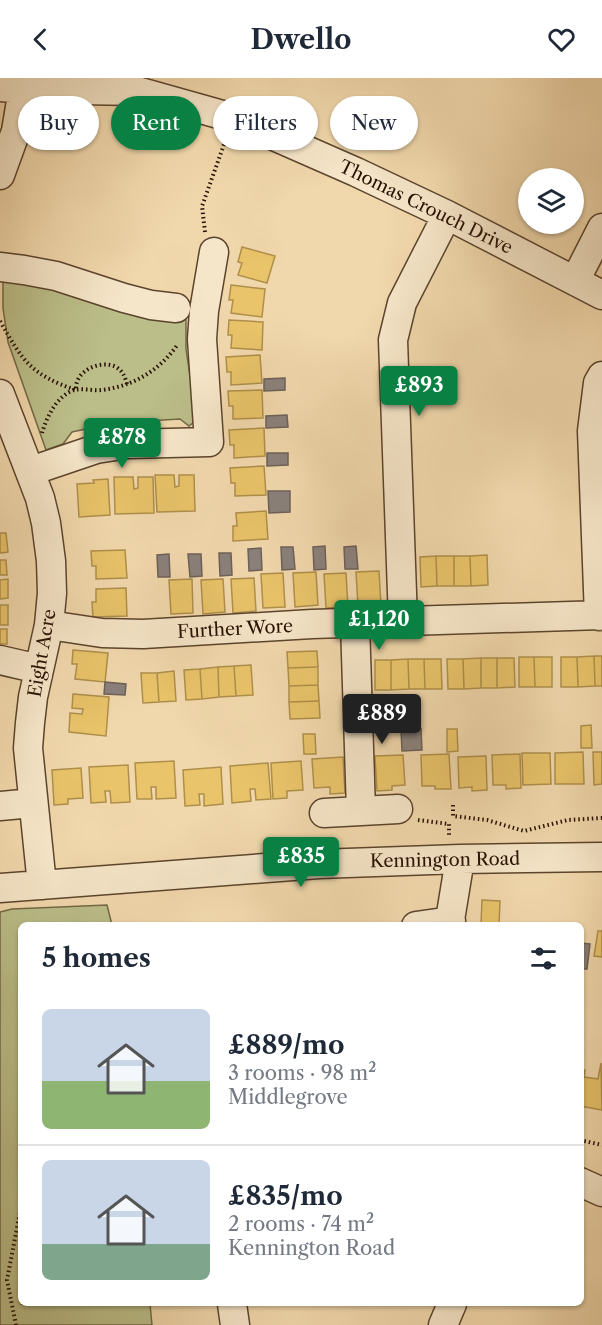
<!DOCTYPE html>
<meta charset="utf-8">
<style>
:root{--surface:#fff;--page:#f2f2f3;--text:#1f2937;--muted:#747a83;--line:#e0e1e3;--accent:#0b8043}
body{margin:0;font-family:"Libre Caslon Text",serif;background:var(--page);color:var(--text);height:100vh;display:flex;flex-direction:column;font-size:22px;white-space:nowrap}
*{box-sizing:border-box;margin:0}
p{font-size:20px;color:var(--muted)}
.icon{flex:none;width:33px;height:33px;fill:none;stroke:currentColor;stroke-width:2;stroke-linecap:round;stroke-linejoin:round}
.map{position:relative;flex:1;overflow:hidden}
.sheet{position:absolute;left:18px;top:844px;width:566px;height:384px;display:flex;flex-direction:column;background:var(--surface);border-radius:9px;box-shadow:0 2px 4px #0004}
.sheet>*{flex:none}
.guide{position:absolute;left:18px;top:18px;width:567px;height:54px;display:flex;gap:12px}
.fabs{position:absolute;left:518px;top:90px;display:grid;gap:12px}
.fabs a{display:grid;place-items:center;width:66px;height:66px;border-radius:50%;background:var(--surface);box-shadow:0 2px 4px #0004;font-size:30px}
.price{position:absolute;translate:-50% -51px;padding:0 14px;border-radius:6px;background:var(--accent);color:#fff;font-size:20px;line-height:39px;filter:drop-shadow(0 2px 3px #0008)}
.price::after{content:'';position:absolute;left:50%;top:36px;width:18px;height:14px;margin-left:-9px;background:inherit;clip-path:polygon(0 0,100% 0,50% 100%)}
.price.selected{background:#222;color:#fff}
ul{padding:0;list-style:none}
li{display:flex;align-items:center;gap:18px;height:150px;padding:0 24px}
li+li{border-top:2px solid var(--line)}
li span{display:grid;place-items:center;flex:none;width:168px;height:120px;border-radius:9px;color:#555}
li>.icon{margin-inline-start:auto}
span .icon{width:72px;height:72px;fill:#fffc;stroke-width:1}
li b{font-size:26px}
h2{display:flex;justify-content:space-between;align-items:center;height:72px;padding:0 24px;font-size:26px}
.pill{padding:0 21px;border-radius:27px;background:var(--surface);box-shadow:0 2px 4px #0004;font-size:21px;line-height:54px}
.pill.selected{background:var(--accent);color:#fff}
header{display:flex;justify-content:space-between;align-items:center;height:78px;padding:0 24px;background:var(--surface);font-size:27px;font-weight:700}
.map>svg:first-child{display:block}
</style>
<header><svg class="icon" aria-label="back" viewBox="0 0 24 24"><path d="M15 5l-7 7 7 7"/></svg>Dwello<svg class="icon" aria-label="heart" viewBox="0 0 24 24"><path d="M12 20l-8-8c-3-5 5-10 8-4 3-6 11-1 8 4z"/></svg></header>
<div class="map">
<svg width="602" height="1247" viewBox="0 0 602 1247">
<rect width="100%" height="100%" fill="#f1d8ac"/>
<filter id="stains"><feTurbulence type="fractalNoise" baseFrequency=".00333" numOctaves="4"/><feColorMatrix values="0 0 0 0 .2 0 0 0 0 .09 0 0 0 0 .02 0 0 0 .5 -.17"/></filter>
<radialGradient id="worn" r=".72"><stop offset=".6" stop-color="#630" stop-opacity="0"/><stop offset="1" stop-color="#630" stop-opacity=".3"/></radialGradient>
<path fill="#bbbe89" stroke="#726846" stroke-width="1.5" d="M 3,201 L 56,210 L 146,233 L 186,240 L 186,271 L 196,338 L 194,344 L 189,348 L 180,341 L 113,345 L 72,354 L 63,366 L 46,372 L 8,264 L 3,230 Z
M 107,827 L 112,847 L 21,848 L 21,1226 L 150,1226 L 152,1247 L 0,1247 L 0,834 L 12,831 Z"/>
<path fill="#e9c46a" stroke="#af8f4b" stroke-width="1.5" d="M 242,169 L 275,178 L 267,205 L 238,197 L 242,185 L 238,184 Z
M 231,207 L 265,211 L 262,239 L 231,235 L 233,222 L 229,222 Z
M 229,242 L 263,244 L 262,272 L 231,270 L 232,257 L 228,257 Z
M 260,277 L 262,305 L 231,307 L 231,294 L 227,294 L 226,279 Z
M 262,312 L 263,340 L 233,341 L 233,328 L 229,328 L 228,313 Z
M 264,350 L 265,378 L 234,380 L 234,367 L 230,367 L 229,352 Z
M 264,388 L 266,417 L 235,418 L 235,405 L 231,405 L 230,390 Z
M 155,397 L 174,397 L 175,409 L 179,408 L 179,397 L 194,397 L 195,433 L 157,434 Z
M 114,399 L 133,399 L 134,411 L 138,410 L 138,399 L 153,399 L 154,435 L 115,436 Z
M 108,401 L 110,437 L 79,439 L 77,406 L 94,405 L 93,402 Z
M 266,433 L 268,461 L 233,463 L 233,448 L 237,448 L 236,435 Z
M 0,455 L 6,455 L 8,474 L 0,475 Z
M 125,472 L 127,500 L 96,501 L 96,488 L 92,488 L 91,473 Z
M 487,477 L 488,507 L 471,508 L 470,478 Z
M 436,478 L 437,508 L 421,509 L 420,479 Z
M 436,478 L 454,478 L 454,508 L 437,508 Z
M 454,478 L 470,478 L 471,508 L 454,508 Z
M 0,482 L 6,482 L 7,497 L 0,497 Z
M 379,493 L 381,527 L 358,528 L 356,494 Z
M 316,494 L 318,527 L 295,529 L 293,495 Z
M 283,495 L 285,529 L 263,530 L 261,496 Z
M 346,495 L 348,529 L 326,530 L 324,496 Z
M 254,500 L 256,533 L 233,535 L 231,501 Z
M 8,501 L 8,520 L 0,521 L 0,502 Z
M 192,501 L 193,535 L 171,536 L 169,502 Z
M 223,501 L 225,534 L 203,536 L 201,502 Z
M 126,510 L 127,538 L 93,539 L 92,524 L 96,524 L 96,511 Z
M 0,527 L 8,527 L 8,547 L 0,547 Z
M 0,551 L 7,551 L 7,566 L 0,566 Z
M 73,572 L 108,575 L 105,604 L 75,601 L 77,586 L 72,586 Z
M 317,573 L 318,589 L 288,590 L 287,574 Z
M 594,578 L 602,578 L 602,608 L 595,608 Z
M 594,578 L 595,608 L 578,609 L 577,579 Z
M 519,579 L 534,579 L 535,609 L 519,609 Z
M 534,579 L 552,579 L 552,609 L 535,609 Z
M 561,579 L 577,579 L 578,609 L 561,609 Z
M 481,580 L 497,580 L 497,610 L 481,610 Z
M 481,580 L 481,610 L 464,611 L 463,581 Z
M 497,580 L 514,580 L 515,609 L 497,610 Z
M 408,581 L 424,581 L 425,611 L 409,611 Z
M 408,581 L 409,611 L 391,612 L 391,582 Z
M 424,581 L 441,581 L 442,611 L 425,611 Z
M 447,581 L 463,581 L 464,611 L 448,611 Z
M 375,582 L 391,582 L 391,612 L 375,612 Z
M 251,587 L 253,617 L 236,618 L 234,588 Z
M 234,588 L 236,618 L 219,619 L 218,589 Z
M 218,589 L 219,619 L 202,621 L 200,591 Z
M 318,589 L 318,607 L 289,608 L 288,590 Z
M 200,591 L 202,621 L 186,622 L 184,592 Z
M 174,593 L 176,623 L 159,624 L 157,595 Z
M 141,595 L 157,595 L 159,624 L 143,625 Z
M 318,607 L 319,623 L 289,624 L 289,608 Z
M 73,616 L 109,619 L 106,658 L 69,654 L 70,635 L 82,636 L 83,631 L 72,630 Z
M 319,623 L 320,640 L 290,641 L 289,624 Z
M 591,647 L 592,670 L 581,670 L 581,648 Z
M 447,651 L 457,651 L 458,673 L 447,674 Z
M 303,656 L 315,656 L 316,676 L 304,676 Z
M 583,674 L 584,706 L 555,706 L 555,675 Z
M 593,674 L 602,674 L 602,706 L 594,707 Z
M 522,675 L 550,675 L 551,706 L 523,707 Z
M 449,676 L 451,711 L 435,711 L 435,708 L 422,708 L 421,677 Z
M 520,676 L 521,710 L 506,711 L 506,707 L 493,707 L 492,677 Z
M 403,677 L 405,707 L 392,708 L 392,712 L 377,713 L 375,678 Z
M 486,678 L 487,712 L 472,713 L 472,709 L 459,710 L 458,679 Z
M 343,679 L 345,715 L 330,716 L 330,709 L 314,710 L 312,681 Z
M 174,683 L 176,720 L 156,721 L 156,709 L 151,709 L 152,721 L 137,721 L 135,685 Z
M 301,683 L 303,712 L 287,713 L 287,720 L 273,721 L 271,685 Z
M 268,685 L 271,721 L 256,722 L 255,711 L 250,711 L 251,723 L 232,725 L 230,688 Z
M 128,687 L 130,724 L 111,725 L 110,713 L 105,713 L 106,724 L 91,725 L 89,689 Z
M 221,689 L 223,726 L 204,728 L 204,716 L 199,716 L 200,727 L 185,728 L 183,692 Z
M 81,690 L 83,720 L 68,721 L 68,726 L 54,727 L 52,692 Z
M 482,822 L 500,823 L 499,847 L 481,846 Z
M 598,853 L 602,853 L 602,879 L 594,878 Z
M 601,985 L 602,1032 L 580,1028 L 580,991 L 585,992 L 584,999 L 598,1001 Z"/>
<path fill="#8a817c" stroke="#6d6058" stroke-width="1.5" d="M 285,300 L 285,312 L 264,313 L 264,301 Z
M 287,337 L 288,349 L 266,350 L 266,338 Z
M 267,375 L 288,375 L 288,387 L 267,388 Z
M 268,413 L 290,413 L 290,434 L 269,435 Z
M 325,468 L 326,491 L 314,492 L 313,469 Z
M 356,468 L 358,491 L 345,491 L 344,469 Z
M 281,469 L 293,469 L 295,491 L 282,492 Z
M 261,470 L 262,492 L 249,493 L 248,471 Z
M 219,475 L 231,475 L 232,497 L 220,498 Z
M 169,476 L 170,499 L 158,499 L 157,477 Z
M 188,476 L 201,476 L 202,498 L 190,499 Z
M 105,604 L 126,606 L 125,617 L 104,616 Z
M 401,651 L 421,651 L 422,672 L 402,673 Z
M 580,865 L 590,866 L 587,891 L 580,891 Z"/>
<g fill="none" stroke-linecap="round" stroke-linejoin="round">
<g stroke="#5b442d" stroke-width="31">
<path id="minor" d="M 0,9 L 23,11 L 137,13 L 233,40 L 356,94 L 447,137 L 602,217
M 0,97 L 16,53 L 23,11
M 0,189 L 24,192 L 56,198 L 124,220 L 151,227 L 176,230
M 575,203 L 602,150
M 0,316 L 40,420 L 46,445 L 51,483 L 52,515 L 49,547 L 33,619 L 30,645 L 28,670 L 42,807
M 31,393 L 96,371 L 128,366 L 209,364 L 202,261 L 204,233 L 214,174
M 599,538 L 592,353 L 598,305 L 602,298
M 403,543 L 393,262 L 402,225 L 447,137
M 355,545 L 361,733
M 49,547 L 102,555 L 143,556 L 312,546 L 602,537
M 0,582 L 39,591
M 0,728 L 33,725
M 324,735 L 398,731
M 0,810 L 319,786 L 460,781 L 602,779
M 416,848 L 451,843
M 449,848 L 460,781
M 580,1104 L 602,1114
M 232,1226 L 235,1247
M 443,1247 L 452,1226"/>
</g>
<path stroke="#291203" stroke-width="4" stroke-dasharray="1.5 3" stroke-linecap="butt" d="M 205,154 L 202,128 L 226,61
M 0,243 C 22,282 31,297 76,312 C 74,293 101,281 116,289 C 123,293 125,299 127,306
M 42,355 C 47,338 57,318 74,312 C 83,310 93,313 102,312 C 134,308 160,292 178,266
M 453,727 L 453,738 L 487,742 L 524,753 L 568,742 L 602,740
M 418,742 L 449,746 L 449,759
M 580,1062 L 602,1067
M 16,1247 L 7,1202 L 21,1129"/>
<use href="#minor" stroke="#f6e6c9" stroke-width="28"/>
</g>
<g text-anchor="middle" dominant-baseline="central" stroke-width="6" stroke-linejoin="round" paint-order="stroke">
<g font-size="18" fill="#291203" stroke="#f6e6c9">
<text transform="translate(426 129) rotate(26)">Thomas Crouch Drive</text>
<text transform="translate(235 551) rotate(-3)">Further Wore</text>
<text transform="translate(42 575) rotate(-80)">Eight Acre</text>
<text transform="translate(445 782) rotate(-1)">Kennington Road</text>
</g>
</g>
<rect width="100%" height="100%" filter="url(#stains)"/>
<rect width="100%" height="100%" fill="url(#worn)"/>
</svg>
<div class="fabs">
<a><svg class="icon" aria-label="layers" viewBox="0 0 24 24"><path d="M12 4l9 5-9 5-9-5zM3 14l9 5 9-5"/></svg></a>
</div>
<b class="price" style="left:419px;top:339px">£893</b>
<b class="price" style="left:122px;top:391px">£878</b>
<b class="price" style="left:379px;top:573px">£1,120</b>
<b class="price selected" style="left:382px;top:667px">£889</b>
<b class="price" style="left:301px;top:810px">£835</b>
<div class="guide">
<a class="pill">Buy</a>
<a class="pill selected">Rent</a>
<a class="pill">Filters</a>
<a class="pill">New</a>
</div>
<section class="sheet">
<h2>5 homes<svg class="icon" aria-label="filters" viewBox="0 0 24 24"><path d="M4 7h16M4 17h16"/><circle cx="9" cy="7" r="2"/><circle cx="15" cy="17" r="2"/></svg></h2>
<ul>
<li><span style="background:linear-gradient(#c9d6e8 60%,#8fb573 0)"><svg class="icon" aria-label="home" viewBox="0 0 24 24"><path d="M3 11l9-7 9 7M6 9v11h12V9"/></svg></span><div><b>£889/mo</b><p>3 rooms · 98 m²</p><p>Middlegrove</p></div></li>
<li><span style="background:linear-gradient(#c9d6e8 70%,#7fa58c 0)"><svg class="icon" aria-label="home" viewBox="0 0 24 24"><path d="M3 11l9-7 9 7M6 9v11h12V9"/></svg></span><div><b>£835/mo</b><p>2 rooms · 74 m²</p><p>Kennington Road</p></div></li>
</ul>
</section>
</div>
